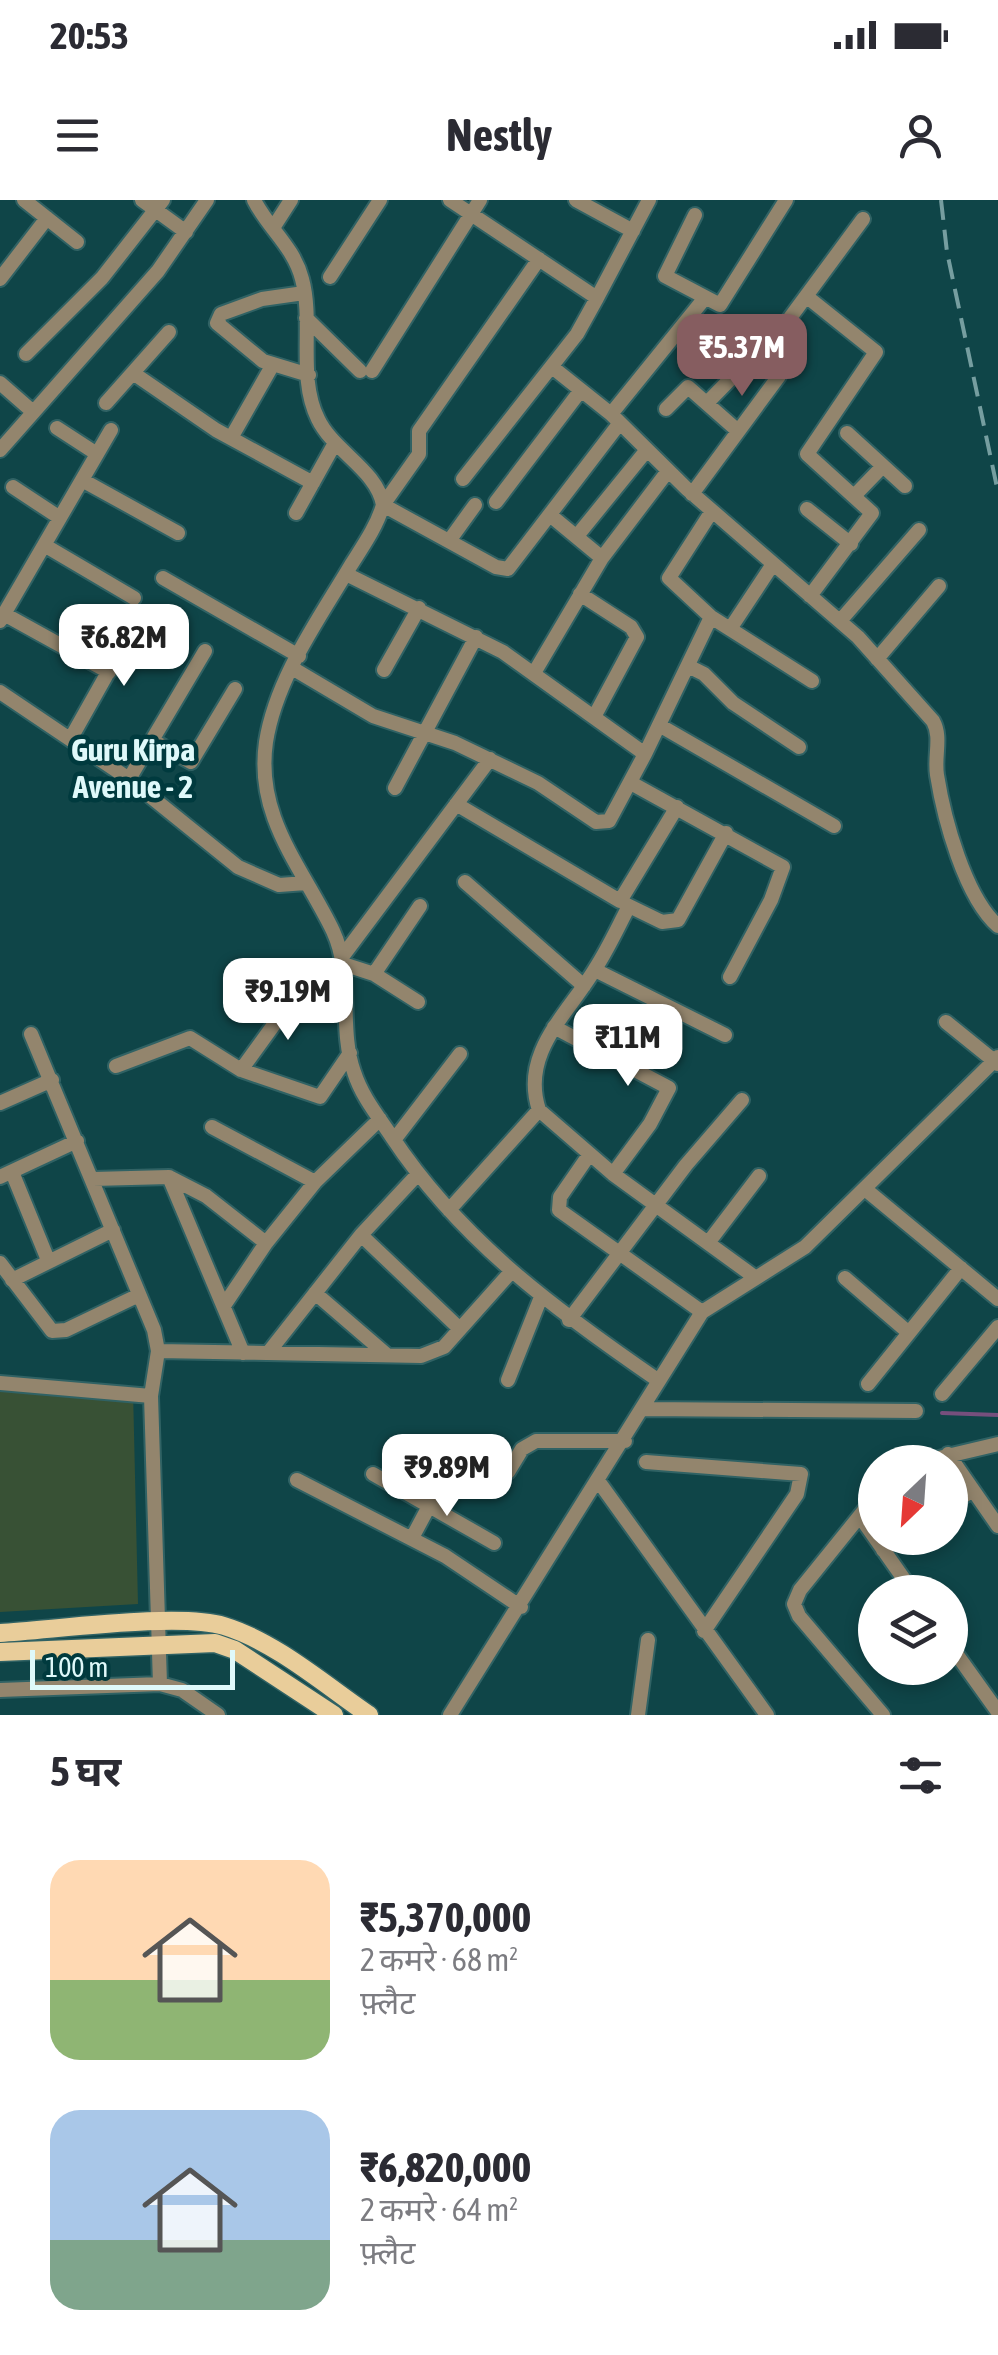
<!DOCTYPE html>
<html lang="hi">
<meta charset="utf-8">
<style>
:root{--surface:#fff;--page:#f7f7f7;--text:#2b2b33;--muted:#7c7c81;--accent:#865d60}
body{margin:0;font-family:"Asap Condensed","Noto Sans Devanagari",sans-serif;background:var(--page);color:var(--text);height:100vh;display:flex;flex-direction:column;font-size:38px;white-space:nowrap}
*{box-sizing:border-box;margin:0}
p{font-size:32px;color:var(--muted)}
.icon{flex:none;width:55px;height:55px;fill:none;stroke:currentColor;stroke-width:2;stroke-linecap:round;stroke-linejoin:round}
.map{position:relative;height:1515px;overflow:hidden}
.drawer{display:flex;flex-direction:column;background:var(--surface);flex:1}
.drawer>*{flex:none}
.needle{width:65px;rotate:205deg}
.tools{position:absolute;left:858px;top:1245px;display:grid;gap:20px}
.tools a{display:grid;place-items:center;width:110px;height:110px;border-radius:50%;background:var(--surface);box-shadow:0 5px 15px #0003;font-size:50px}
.scale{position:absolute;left:30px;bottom:25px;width:205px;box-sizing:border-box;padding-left:10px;border:5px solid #dff9fa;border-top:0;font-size:28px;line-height:35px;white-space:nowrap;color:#dff9fa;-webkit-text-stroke:8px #003a3e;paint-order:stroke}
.price{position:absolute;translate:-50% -85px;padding:0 22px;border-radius:20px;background:#fff;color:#222;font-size:32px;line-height:65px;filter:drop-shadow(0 2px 5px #0008)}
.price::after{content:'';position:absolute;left:50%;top:60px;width:30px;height:22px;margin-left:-15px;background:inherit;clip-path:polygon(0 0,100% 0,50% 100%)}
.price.active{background:var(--accent);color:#fff}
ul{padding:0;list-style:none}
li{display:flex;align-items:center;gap:30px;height:250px;padding:0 50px}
li span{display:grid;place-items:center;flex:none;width:280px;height:200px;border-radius:30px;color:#555}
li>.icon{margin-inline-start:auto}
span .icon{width:120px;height:120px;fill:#fffc;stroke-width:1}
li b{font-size:42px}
h2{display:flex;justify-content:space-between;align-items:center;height:120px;padding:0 50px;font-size:42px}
.status{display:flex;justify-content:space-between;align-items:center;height:70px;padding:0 50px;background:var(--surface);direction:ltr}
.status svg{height:28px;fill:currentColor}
header{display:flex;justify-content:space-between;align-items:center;height:130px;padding:0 50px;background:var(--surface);font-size:45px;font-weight:700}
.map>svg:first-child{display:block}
</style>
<div class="status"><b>20:53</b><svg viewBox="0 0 49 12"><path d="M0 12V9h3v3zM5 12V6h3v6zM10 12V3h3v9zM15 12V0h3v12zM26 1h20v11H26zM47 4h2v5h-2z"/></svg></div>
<header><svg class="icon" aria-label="menu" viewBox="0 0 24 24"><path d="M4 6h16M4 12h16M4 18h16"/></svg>Nestly<svg class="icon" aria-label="person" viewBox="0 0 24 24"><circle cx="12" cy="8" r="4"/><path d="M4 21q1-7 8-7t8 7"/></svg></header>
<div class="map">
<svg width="998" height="1515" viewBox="0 0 998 1515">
<rect width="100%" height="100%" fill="#0f4548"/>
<path fill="#385135" d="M 0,1182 L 133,1190 L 138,1404 L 0,1412 Z"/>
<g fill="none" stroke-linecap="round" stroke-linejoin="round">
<path stroke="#764f7d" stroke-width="4" d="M 942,1213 L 998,1215"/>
<g stroke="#306264" stroke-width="18">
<path id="minor" d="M 24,0 L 77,42
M 142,0 L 186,32
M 254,0 C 268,28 294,47 302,79 C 314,123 297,177 318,219 C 333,251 377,270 383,305 C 377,326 363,346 351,365 C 319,419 276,478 266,542 C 255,617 302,667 333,731 C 354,776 338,827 354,872 C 362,897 378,916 392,937 C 461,1041 557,1111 659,1181
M 450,0 L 597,98 L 649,0
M 576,0 L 633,31
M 695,15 L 665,76 L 720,105 L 786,0
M 273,28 L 291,0
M 539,59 L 419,231 L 419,254 L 383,305 L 496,367 L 508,369 L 619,224
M 330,77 L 380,0
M 0,79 L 47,18
M 304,93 L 262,99 L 221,114 L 217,123 L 263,161 L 309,175
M 806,96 L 876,152 L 807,254 L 872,313 L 810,396
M 306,118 L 360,171
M 26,154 L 102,78 L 163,0
M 552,167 L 611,214 L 687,289 L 858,437 L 933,521 C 942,537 934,556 937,575 C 944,619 965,697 998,726
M 372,171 L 480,0
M 133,173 L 216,230 L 313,283
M 0,183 L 32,211
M 106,203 L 169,132
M 707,203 L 744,165
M 666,209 L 688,187 L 738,231
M 611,214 L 704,99
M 57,228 L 97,254
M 847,233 L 905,286
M 231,238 L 272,166
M 0,250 L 158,71 L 207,0
M 463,279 L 577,134 L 597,98
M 82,280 L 178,333
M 13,287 L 60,318
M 692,294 L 779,176 L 780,167 L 767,156 L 767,149 L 863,19
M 855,295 L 883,266
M 496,302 L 581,190
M 807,309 L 851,344
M 296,313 L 335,243
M 550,315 L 602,358
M 577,336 L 646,251
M 449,341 L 475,305
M 44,345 L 134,398
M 163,378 L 299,456
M 580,394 L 631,427 L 637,437 L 594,517
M 4,414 L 109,472
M 711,417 L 669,378 L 712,311
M 0,421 L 111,230
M 840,421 L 919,330
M 730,429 L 773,364
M 877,459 L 939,386
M 688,466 L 704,474 L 733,503 L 799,547
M 292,468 L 373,516 L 455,543 L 538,583 L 596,622 L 609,621 L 645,554 L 503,452 L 346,374
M 384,470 L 419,408
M 534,473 L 602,358 L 668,271
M 0,492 L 129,579 L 238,667 L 279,685 L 306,683
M 659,525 L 834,626
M 71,538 L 138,419
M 153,541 L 191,562 L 235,489
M 645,554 L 711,417 L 812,481
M 129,579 L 205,451
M 631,583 L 783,667 L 771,700 L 730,777
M 395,588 L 476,437
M 456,604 L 620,701 L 677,607
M 465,682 L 584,786
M 625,704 L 662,722 L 678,720 L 726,633
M 342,757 L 490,559
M 343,764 L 374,774 L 418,802
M 595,770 L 725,835
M 374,774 L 420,706
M 946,822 L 998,864
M 554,827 L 669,888 L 650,924 L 613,974
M 31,834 L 154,1130 L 158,1151 L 421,1156 L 444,1147 L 510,1073
M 116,866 L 190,838 L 241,870 L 320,897 L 350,853
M 241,870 L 299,790
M 0,903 L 52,880
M 539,910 C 520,853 568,814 595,769 C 608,749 618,727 629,706
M 212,927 L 315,982
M 394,940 L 460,854
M 589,955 L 560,997 L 559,1010 L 702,1112
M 12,972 L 48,1060
M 0,977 L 77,941
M 169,977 L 206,996 L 266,1043 L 225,1104
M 93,979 L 169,977 L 243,1153
M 865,989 L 998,1099
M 449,1010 L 539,910 L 613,974 L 756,1078
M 361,1035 L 460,1129
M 266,1043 L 315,982 L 380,919
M 708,1043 L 759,976
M 0,1063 L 52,1131 L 66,1130 L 139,1095
M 845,1078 L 909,1133
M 12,1080 L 113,1030
M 315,1093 L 387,1155
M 569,1120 L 686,965 L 742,900
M 158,1151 L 151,1196 L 160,1484
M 268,1153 L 361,1035 L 417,975
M 508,1180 L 541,1097
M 0,1183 L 151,1196
M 868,1184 L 961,1068
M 942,1194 L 998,1127
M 645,1209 L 916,1211
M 948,1254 L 998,1326
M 646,1262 L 801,1274 L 797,1294 L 704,1431
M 922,1262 L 998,1244
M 508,1272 L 522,1249 L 536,1241 L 625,1241
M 373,1274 L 494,1343
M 297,1280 L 445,1356 L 521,1407
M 599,1282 L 767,1515
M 875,1297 L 800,1390 L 794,1404 L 799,1416 L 883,1515
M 950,1305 L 973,1290
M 861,1318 L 913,1392
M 412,1338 L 443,1280
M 883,1350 L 901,1338
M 950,1445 L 998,1512
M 0,1490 L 160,1484 L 182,1490 L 218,1515
M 450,1515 L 702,1112 L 805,1047 L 998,857
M 638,1515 L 648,1440"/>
</g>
<g stroke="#306264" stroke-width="21">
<path id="major" d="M 0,1433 C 54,1430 178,1412 224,1426 C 276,1442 325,1485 369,1515
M 0,1452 L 215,1443 L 235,1450 L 334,1515"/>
</g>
<use href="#minor" stroke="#93856d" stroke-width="14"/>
<use href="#major" stroke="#e9cd9a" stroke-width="18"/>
<path stroke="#769ea0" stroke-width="4" stroke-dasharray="20 10" stroke-linecap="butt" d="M 941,0 L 947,52 L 998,292"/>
</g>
<g text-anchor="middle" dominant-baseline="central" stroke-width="9" stroke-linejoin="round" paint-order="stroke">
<g font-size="32" font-weight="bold" fill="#dff9fa" stroke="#003a3e">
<text x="133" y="549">Guru Kirpa<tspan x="133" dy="37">Avenue - 2</tspan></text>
</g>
</g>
</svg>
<div class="tools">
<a><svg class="needle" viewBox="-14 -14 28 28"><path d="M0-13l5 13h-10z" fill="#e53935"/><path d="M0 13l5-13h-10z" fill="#7c7c81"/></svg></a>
<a><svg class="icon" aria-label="layers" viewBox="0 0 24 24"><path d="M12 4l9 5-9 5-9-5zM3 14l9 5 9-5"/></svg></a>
</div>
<div class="scale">100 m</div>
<b class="price active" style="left:742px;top:199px">₹5.37M</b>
<b class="price" style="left:124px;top:489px">₹6.82M</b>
<b class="price" style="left:288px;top:843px">₹9.19M</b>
<b class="price" style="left:628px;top:889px">₹11M</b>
<b class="price" style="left:447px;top:1319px">₹9.89M</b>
</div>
<section class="drawer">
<h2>5 घर<svg class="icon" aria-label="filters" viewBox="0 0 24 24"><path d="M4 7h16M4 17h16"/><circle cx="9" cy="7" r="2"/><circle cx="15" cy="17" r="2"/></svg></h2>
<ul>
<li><span style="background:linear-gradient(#ffd9b3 60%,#8fb573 0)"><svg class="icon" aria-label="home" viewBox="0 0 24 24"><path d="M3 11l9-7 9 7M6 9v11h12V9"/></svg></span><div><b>₹5,370,000</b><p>2 कमरे · 68 m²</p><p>फ़्लैट</p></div></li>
<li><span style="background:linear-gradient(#a9c7e8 65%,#7fa58c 0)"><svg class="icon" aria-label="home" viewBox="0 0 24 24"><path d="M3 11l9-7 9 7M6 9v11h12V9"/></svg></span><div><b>₹6,820,000</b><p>2 कमरे · 64 m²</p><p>फ़्लैट</p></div></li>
</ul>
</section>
